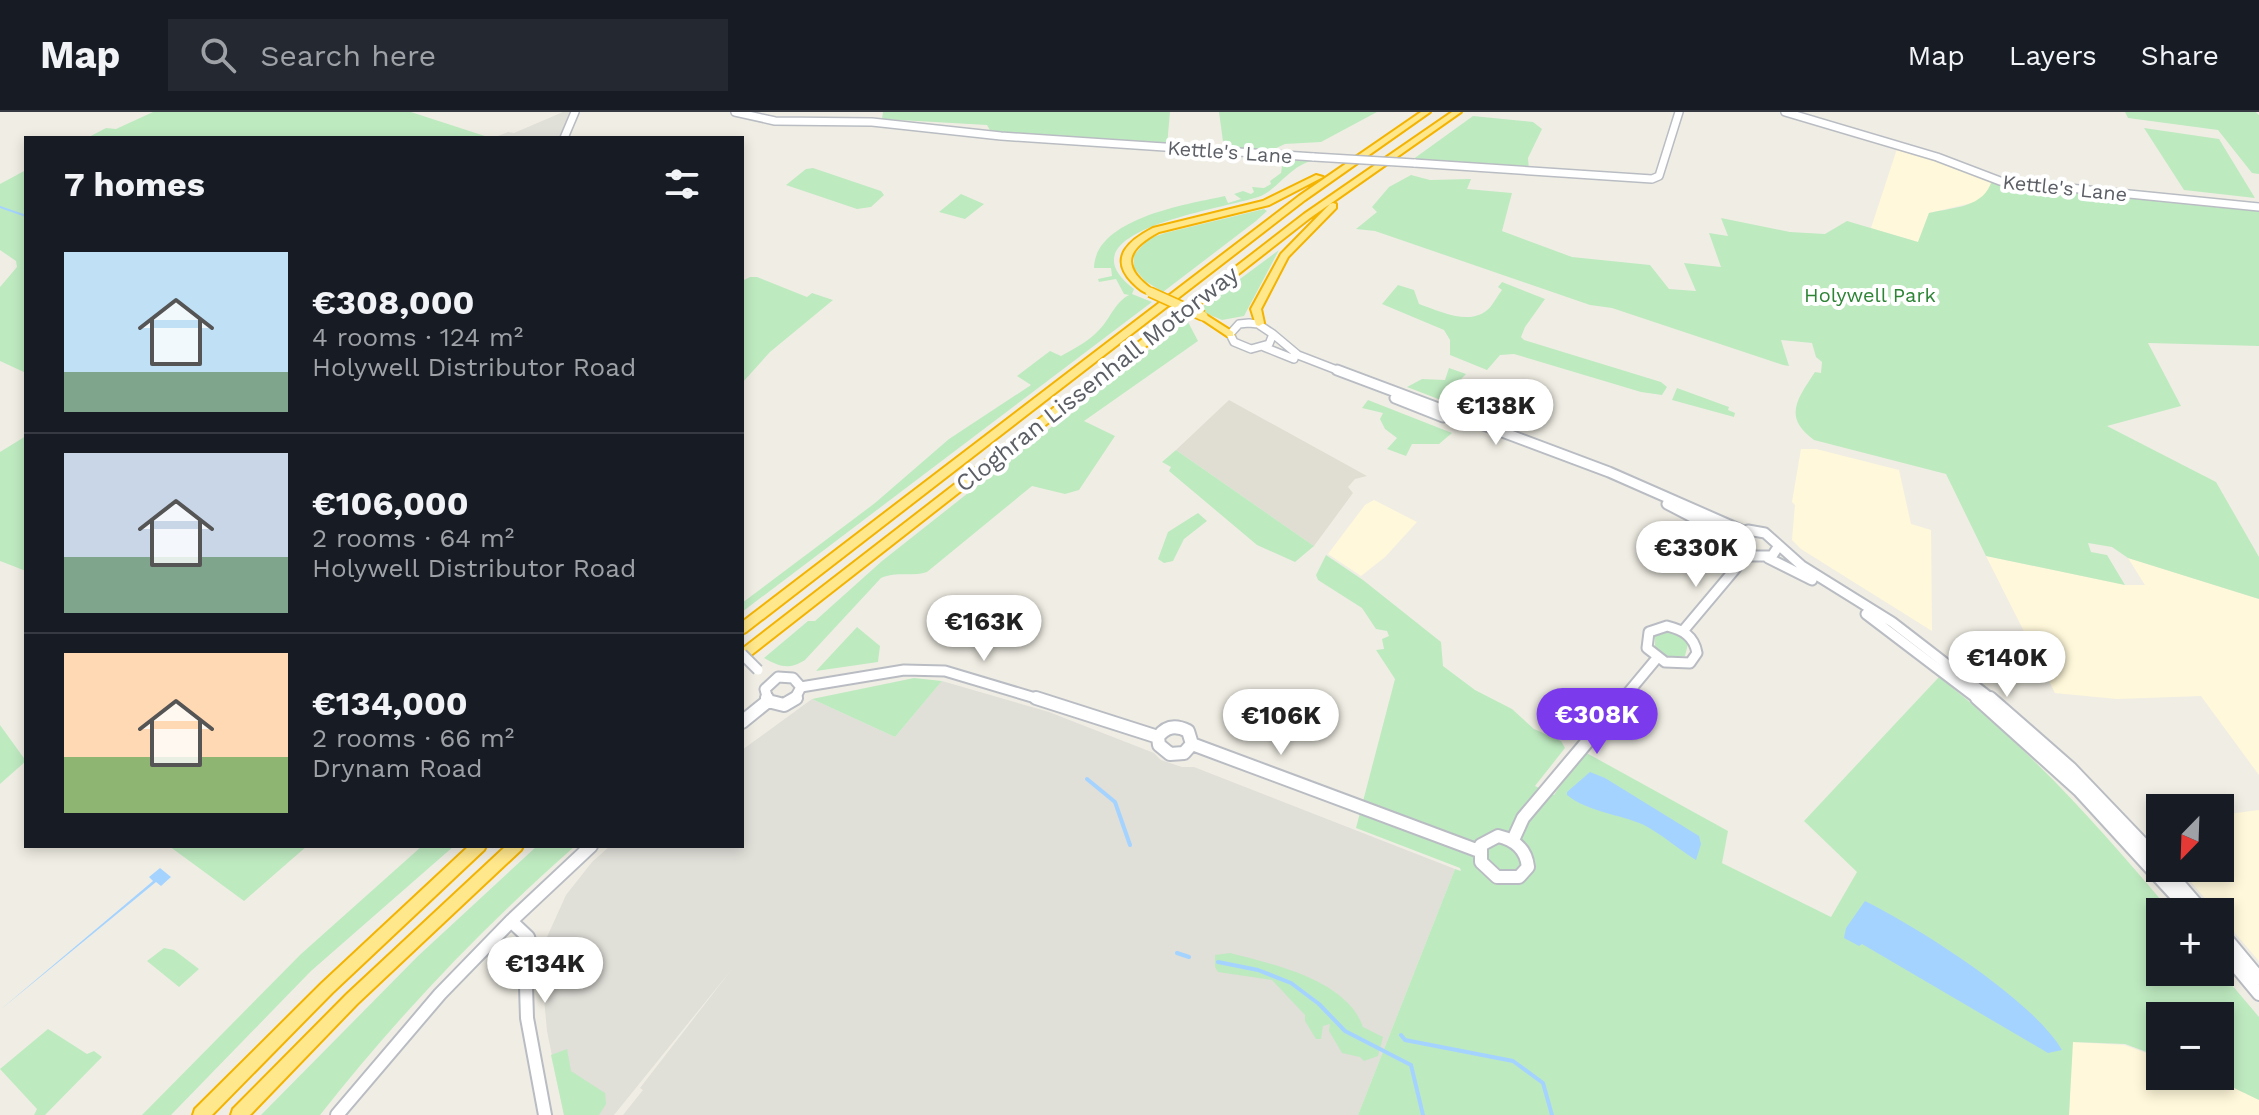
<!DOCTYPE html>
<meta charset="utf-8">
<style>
:root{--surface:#171b24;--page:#242831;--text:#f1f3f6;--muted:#9ea1a6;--line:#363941;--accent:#7c3aed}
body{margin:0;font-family:"Work Sans",sans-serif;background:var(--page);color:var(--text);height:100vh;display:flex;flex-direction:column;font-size:30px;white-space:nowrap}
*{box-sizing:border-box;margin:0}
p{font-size:26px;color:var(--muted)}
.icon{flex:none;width:44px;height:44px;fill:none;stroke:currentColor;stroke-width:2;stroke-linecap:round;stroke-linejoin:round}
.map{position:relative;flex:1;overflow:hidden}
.details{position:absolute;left:24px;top:24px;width:720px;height:712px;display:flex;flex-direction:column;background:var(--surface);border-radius:0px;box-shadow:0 4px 12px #0003}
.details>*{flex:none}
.needle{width:52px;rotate:203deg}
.fabs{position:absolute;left:2146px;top:682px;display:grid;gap:16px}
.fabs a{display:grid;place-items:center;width:88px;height:88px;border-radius:0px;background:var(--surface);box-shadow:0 4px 12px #0003;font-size:40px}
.price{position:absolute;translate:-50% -68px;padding:0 18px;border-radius:28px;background:#fff;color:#222;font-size:26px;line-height:52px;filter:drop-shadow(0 2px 4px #0008)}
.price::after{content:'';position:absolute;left:50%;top:48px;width:24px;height:18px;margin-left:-12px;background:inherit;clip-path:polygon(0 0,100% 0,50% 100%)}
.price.active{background:var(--accent);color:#fff}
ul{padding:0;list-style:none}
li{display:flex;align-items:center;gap:24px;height:200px;padding:0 40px}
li+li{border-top:2px solid var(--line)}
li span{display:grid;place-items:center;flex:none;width:224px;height:160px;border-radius:0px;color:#555}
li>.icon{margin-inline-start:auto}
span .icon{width:96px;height:96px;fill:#fffc;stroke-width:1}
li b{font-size:34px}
h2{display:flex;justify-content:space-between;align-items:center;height:96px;padding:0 40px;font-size:34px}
header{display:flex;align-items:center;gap:48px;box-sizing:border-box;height:112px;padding:0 40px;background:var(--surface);border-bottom:2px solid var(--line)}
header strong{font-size:38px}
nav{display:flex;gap:44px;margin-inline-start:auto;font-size:28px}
.search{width:560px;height:72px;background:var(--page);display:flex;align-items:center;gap:20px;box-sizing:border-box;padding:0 28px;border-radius:0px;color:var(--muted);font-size:30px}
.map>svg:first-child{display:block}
</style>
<header>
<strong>Map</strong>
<div class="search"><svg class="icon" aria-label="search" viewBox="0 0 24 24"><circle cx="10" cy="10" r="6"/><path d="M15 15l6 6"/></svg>Search here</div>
<nav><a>Map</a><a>Layers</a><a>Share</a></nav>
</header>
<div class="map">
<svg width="2259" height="1003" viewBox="0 0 2259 1003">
<rect width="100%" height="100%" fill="#f0eee4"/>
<path fill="#fff8da" d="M 1898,34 L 1992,68 L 1988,81 L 1980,89 L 1929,101 L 1918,130 L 1871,116 Z
M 1801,337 L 1816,337 L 1899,358 L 1911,412 L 1931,418 L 1932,519 L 1801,437 L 1792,428 L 1795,393 L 1792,390 Z
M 1374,388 L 1417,410 L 1385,445 L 1361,464 L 1328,442 L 1365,393 Z
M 1986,444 L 2125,473 L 2145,473 L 2128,446 L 2259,487 L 2259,663 L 2201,584 L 2117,587 L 2055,581 Z
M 2259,698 L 2259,849 L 2179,756 L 2220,756 L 2220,703 Z
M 2072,930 L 2124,933 L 2160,946 L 2160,964 L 2209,964 L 2219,968 L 2259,988 L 2259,1003 L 2069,1003 Z"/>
<path fill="#e0dfd8" d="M 563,0 L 571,0 L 560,26 L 493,26 L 508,20 L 514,21 Z
M 942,569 L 1049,600 L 1154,641 L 1161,648 L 1182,655 L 1194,655 L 1455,757 L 1358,1003 L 623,1003 L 643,978 L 640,976 L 732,857 L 614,1003 L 564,1003 L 547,919 L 541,854 L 547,825 L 566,783 L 592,750 L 610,734 L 742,734 L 742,638 L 812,587 L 895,625 Z"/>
<path fill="#e0ddd3" d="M 1229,288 L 1367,364 L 1355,367 L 1348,375 L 1353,381 L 1314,434 L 1176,338 Z"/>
<path fill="#beeac0" d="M 153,0 L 411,0 L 491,26 L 87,26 L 106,16 L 116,17 Z
M 883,0 L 1170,0 L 1167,33 L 991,20 L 987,13 L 882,7 Z
M 1219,0 L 1377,0 L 1321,30 L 1285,32 L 1270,39 L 1224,37 Z
M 2125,0 L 2256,0 L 2259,3 L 2259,62 L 2252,61 L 2218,18 L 2128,6 Z
M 1473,4 L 1533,10 L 1542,17 L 1528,46 L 1529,58 L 1412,48 Z
M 2144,16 L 2219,27 L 2255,86 L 2184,78 Z
M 1283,48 L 1312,49 C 1292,53 1280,74 1263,83 C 1237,96 1054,116 1134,177 L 1132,182 L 1152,190 L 742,500 L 742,491 L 875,391 L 949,327 L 1031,273 L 1017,264 L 1050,239 L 1061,244 C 1074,237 1089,229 1099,218 C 1111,206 1114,191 1129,183 L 1124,182 L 1116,167 L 1099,170 L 1098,167 L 1112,164 L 1111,156 L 1094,156 C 1095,106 1188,92 1225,84 L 1228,91 L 1241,87 L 1234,82 L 1243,79 L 1251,82 L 1254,80 L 1252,75 L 1264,76 L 1271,72 L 1270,69 L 1281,61 Z
M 813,56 L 881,79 L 884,83 L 871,95 L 857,97 L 786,73 L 806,57 Z
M 26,58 L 26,261 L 0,249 L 0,175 L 17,155 L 16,149 L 0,138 L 0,72 Z
M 1411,63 L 1430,68 L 1471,67 L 1467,77 L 1512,81 L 1502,119 L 1572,145 L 1650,153 L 1669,177 L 1696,179 L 1684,151 L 1721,155 L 1709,121 L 1728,124 L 1721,106 L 1790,120 L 1825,122 L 1847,109 L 1918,130 L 1929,101 C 1954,95 1984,96 1992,68 L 2039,77 L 2259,95 L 2259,234 L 2148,231 L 2181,294 L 2107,314 L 2216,370 L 2259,445 L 2259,487 L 2128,446 L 2112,435 L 2088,431 L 2091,440 L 2107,443 L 2125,473 L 1986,444 L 1946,362 L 1814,328 C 1782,305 1798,286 1815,260 L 1821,261 L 1822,250 L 1816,245 L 1812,231 L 1781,228 L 1789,254 L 1783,253 L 1612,196 L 1590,193 L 1375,119 L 1356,117 L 1377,100 L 1372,95 L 1389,75 Z
M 961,82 L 984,92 L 965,107 L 939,100 Z
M 1264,97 L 1267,99 L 1256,109 L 1163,180 L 1145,169 L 1134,156 L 1134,143 L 1148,127 L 1165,121 Z
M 1279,138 L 1244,204 L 1222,208 L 1198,198 Z
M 750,165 L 757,165 L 807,185 L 812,181 L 833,188 L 770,240 L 742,271 L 742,169 Z
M 1502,170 L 1545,187 L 1525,215 L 1521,225 L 1524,228 L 1661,270 L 1667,275 L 1662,283 L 1641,280 L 1514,242 L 1500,243 L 1487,258 L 1450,243 L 1450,228 L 1444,218 L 1382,192 L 1398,173 L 1414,178 L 1419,192 C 1439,199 1468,213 1486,199 C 1492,195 1497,184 1502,178 L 1498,175 Z
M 1187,208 L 1198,229 L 1084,309 L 1115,324 L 1079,378 L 1065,382 L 1032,374 L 927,460 C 912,465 897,459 881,466 L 805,548 C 789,558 780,555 764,546 L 808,509 L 815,509 L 882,449 Z
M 1449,256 L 1466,262 L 1456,272 L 1472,284 L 1472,300 L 1407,275 L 1422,267 L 1445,268 Z
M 1677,276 L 1729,295 L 1728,298 L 1735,301 L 1734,305 L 1672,288 Z
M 1368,288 L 1452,321 L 1439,332 L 1412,332 L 1406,344 L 1387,337 L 1397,326 L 1385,317 L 1380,307 L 1383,301 L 1362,296 Z
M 26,324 L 26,459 L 0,449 L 0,340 Z
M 1176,338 L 1314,434 L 1295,450 L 1257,433 L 1169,359 L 1171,355 L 1162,350 Z
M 1198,401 L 1207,409 L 1184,427 L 1173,449 L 1164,451 L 1158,447 L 1168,420 Z
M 1326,443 L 1363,468 L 1441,530 L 1443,554 L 1475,578 L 1512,597 L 1534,617 L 1561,629 L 1565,636 L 1535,674 L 1554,683 L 1583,639 L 1728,719 L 1722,751 L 1831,805 L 1857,760 L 1804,709 L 1939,565 C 2026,633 2100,715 2171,800 L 2160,800 L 2160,860 L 2220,859 L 2259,905 L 2259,988 L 2209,964 L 2220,964 L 2220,904 L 2160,904 L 2160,945 L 2125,932 L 2073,930 L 2069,1003 L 1358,1003 L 1455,757 L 1461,759 L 1460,756 L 1356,716 L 1395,567 L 1376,538 L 1384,537 L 1382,527 L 1389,524 L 1387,519 L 1376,517 L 1362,496 L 1318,468 L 1316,463 Z
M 857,515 L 880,534 L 878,550 L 816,559 Z
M 1669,520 L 1680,524 L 1688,532 L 1685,544 L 1669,546 L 1655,536 L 1655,524 Z
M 914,566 L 942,569 L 895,625 L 812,587 Z
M 0,613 L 26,649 L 0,672 Z
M 169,734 L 307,734 L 244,789 Z
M 422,734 L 454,734 L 311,859 L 171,1003 L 142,1003 L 301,842 Z
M 537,734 L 575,734 C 482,816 397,905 320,1003 L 261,1003 L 418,844 Z
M 164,836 L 174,838 L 199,857 L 179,875 L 147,849 Z
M 1230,841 C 1273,852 1347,868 1363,915 L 1383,925 L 1378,944 L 1364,949 L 1360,945 L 1342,941 L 1329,919 L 1330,912 L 1323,914 L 1321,927 L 1316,927 L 1305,909 L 1305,903 L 1272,868 L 1218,860 L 1215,855 L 1215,843 Z
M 48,917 L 87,942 L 94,939 L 102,945 L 45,1003 L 34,1003 L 37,997 L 0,957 Z
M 567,937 L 571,959 L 605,981 L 606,992 L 599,1003 L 564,1003 L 551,943 Z"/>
<path fill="#a5d3ff" d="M 1590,660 L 1605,666 L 1699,724 L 1701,732 L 1696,748 C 1678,737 1663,723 1644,713 C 1619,702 1588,700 1567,683 L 1567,680 Z
M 160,756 L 171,765 L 161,774 L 156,770 L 0,898 L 153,769 L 149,765 Z
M 1865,789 C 1919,816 2032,887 2062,938 L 2048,941 L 1862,832 L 1859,834 L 1844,826 L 1846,816 Z"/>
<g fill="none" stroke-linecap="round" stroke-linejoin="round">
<path stroke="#a5d3ff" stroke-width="2" d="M 0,95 L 26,104"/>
<path stroke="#a5d3ff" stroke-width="4" d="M 1087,667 L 1115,690 L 1130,733
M 1177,841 L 1189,845
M 1218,850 L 1258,858 L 1291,871 L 1319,892 L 1345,919 L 1411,953 L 1423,1003
M 1401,923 L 1405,928 L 1513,949 L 1543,971 L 1552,1003"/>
<g stroke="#b9bdc3" stroke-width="10">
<path id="secondary-far2" d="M 735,0 L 775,9 L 872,10 L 1001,24 L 1314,45
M 1785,0 L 1937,45 L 2000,69 L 2259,95
M 564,26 L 575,0
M 1414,51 L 1652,67 L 1659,64 L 1679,0
M 1249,211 L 1258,212 L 1273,222 L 1269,232 L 1251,237 L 1234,230 L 1230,222 L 1239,212 Z
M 1273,222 L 1298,243 L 1342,260
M 1264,235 L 1294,247"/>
</g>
<g stroke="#b9bdc3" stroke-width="13">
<path id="secondary-far1" d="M 1337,258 L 1609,360 L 1741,418
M 1395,286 L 1443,305
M 1667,392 L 1717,418 L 1751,444 L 1772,444 L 1778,435
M 1738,421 L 1748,418 L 1765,421 L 1802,454 L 1892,510 L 1993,588
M 1768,446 L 1812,468
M 1866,502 L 1979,588
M 1667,514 C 1683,518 1694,524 1697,541 L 1690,551 L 1665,550 L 1647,536 L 1649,520 Z
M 1683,519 L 1736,456 L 1742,439
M 801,575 L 904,558 L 945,559 L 1042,588
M 768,588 L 765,577 L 778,565 L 793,566 L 801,575
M 794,588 L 801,575
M 1622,588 L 1657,546"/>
</g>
<g stroke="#b9bdc3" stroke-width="16">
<path id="secondary" d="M 767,586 L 768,589
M 1036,586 L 1158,625
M 1977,586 L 2079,678 L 2191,800
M 1990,586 L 2070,656 L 2160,750
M 768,589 L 784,593 L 796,586
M 742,610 L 768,589
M 1158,625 L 1159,633 L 1170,642 L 1184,641 L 1192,632
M 1158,625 C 1166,614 1176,613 1188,619 L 1192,632
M 1192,632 L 1479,739
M 1498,724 C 1515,728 1526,737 1528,755 L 1519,765 L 1497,765 L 1481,750 L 1481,733 Z
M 1513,728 L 1523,706 L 1624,586
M 2165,756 L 2203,800
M 511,809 L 528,825 L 532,837 L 526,874 L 527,906 L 545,1003
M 2220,819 L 2259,866
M 2220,835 L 2259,882
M 337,1003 L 440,882 L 511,809 L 591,734"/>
</g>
<g stroke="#f4b300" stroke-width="4">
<path id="highway" d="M 1421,0 L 1430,0 L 1305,88 L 746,520 L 742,522 L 742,510 L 1299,84 Z
M 1452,0 L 1461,0 L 1310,106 L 746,547 L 742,549 L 742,537 L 1304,102 Z
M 1316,63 L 1323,65 L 1269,93 L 1159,120 C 1125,138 1121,155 1153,178 L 1153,182 C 1144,182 1138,176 1132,170 C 1108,145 1130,128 1153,116 L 1263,89 Z
M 1333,91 L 1336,92 L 1336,96 L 1288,145 L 1261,197 L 1264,211 L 1259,214 L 1256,213 L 1251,197 L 1281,142 L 1330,92 Z
M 1203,201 L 1233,220 L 1233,224 L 1227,224 L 1200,206 L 1198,204 Z
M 469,734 L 486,734 L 484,738 L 332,881 L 212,1003 L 193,1003 L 195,997 L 322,871 Z
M 506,734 L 523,734 L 521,738 L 357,892 L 250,1003 L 231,1003 L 233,997 L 347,882 Z"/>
</g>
<use href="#secondary-far2" stroke="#fff" stroke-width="7"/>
<use href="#secondary-far1" stroke="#fff" stroke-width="9"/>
<use href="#secondary" stroke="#fff" stroke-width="12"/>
<use href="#highway" fill="#ffe78c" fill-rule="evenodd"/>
<g stroke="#b9bdc3" stroke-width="10" stroke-linecap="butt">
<path id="secondary-bridge-far1" d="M 1314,45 L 1414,51"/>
</g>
<g stroke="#b9bdc3" stroke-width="13" stroke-linecap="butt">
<path id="secondary-bridge" d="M 742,542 L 758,558"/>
</g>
<g stroke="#f4b300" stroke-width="12" stroke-linecap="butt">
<path id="highway-bridge" d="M 1150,180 L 1203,204"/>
</g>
<use href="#secondary-bridge-far1" stroke="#fff" stroke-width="7"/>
<use href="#secondary-bridge" stroke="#fff" stroke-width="9"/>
<use href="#highway-bridge" stroke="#ffe78c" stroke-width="9"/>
</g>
<g text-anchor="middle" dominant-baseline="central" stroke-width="8" stroke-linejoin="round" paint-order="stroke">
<g font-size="20" fill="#5c6066" stroke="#fff">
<text transform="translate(1230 40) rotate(4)">Kettle's Lane</text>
<text transform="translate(2065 76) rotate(6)">Kettle's Lane</text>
</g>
<g font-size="20" fill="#2d8435" stroke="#fff">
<text x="1870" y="183">Holywell Park</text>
</g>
<g font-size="24" fill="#5c6066" stroke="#fff">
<text transform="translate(1097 267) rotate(-38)">Cloghran Lissenhall Motorway</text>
</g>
</g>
</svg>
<div class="fabs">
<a><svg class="needle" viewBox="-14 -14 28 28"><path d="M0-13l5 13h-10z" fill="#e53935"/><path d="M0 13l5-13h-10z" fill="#9ea1a6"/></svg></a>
<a>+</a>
<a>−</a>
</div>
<b class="price" style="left:1496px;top:335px">€138K</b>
<b class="price" style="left:1696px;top:477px">€330K</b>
<b class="price" style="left:984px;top:551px">€163K</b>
<b class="price" style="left:2007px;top:587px">€140K</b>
<b class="price active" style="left:1597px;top:644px">€308K</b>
<b class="price" style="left:1281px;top:645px">€106K</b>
<b class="price" style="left:545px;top:893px">€134K</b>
<section class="details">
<h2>7 homes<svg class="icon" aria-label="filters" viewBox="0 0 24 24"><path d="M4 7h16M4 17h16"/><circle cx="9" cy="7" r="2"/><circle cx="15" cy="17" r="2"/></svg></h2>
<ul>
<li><span style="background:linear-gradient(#bfe0f5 75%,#7fa58c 0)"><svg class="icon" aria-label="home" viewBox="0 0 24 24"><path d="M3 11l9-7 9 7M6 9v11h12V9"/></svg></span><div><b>€308,000</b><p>4 rooms · 124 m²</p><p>Holywell Distributor Road</p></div></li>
<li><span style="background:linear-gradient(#c9d6e8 65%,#7fa58c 0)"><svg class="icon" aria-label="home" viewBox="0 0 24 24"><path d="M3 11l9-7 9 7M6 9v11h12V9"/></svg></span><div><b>€106,000</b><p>2 rooms · 64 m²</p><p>Holywell Distributor Road</p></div></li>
<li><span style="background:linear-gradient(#ffd9b3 65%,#8fb573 0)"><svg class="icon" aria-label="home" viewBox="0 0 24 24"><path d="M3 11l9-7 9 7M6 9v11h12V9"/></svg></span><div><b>€134,000</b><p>2 rooms · 66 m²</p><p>Drynam Road</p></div></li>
</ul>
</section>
</div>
